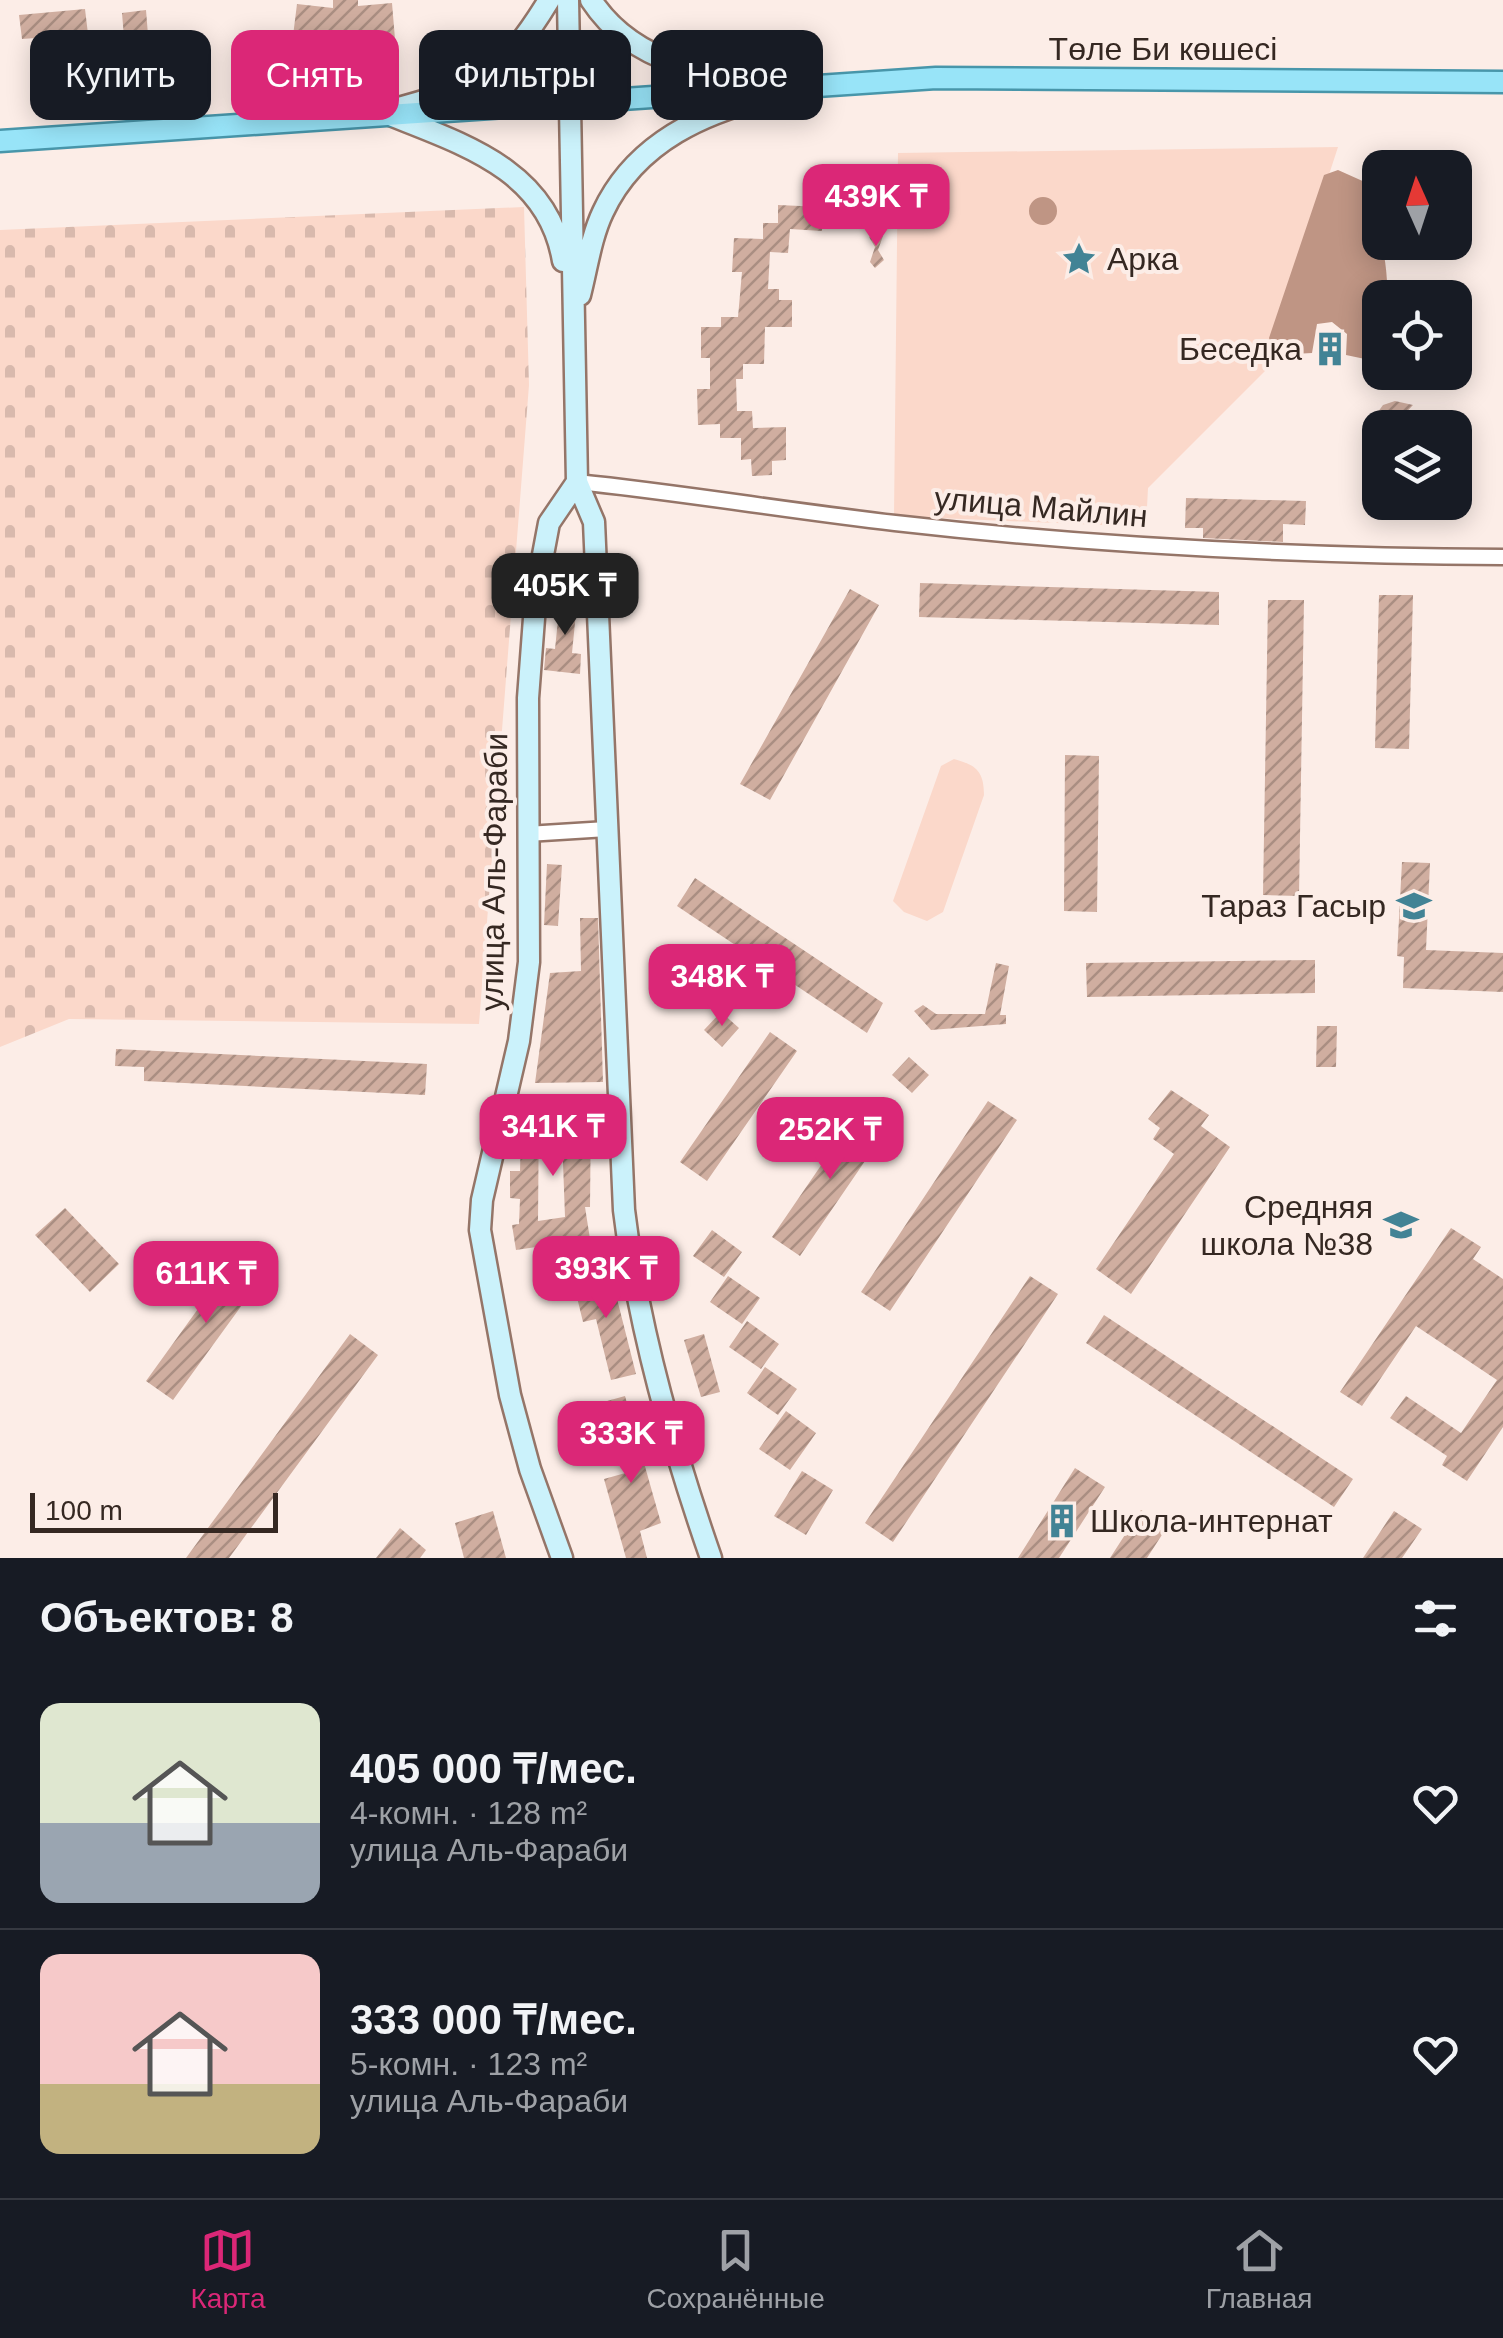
<!DOCTYPE html>
<html lang="ru">
<meta charset="utf-8">
<style>
:root{--surface:#171b24;--page:#242831;--text:#f1f3f6;--muted:#9ea1a6;--line:#363941;--accent:#db2777}
body{margin:0;font-family:Arial,sans-serif;background:var(--page);color:var(--text);height:100vh;display:flex;flex-direction:column;font-size:38px;white-space:nowrap}
*{box-sizing:border-box;margin:0}
p{font-size:32px;color:var(--muted)}
.icon{flex:none;width:55px;height:55px;fill:none;stroke:currentColor;stroke-width:2;stroke-linecap:round;stroke-linejoin:round}
.map{position:relative;height:1558px;overflow:hidden}
.sheet{display:flex;flex-direction:column;background:var(--surface);flex:1}
.sheet>*{flex:none}
.top-card{position:absolute;left:30px;top:30px;width:1000px;height:90px;display:flex;gap:20px}
.needle{width:65px;rotate:357deg}
.fabs{position:absolute;left:1362px;top:150px;display:grid;gap:20px}
.fabs a{display:grid;place-items:center;width:110px;height:110px;border-radius:20px;background:var(--surface);box-shadow:0 5px 25px #0003;font-size:50px}
.scale{position:absolute;left:30px;bottom:25px;width:248px;box-sizing:border-box;padding-left:10px;border:5px solid #352822;border-top:0;font-size:28px;line-height:35px;white-space:nowrap;color:#352822;-webkit-text-stroke:8px #fcede7;paint-order:stroke}
.price{position:absolute;translate:-50% -85px;padding:0 22px;border-radius:20px;background:var(--accent);color:#fff;font-size:32px;line-height:65px;filter:drop-shadow(0 2px 5px #0008)}
.price::after{content:'';position:absolute;left:50%;top:60px;width:30px;height:22px;margin-left:-15px;background:inherit;clip-path:polygon(0 0,100% 0,50% 100%)}
.price.current{background:#222;color:#fff}
ul{padding:0;list-style:none}
li{display:flex;align-items:center;gap:30px;height:250px;padding:0 40px}
li+li{border-top:2px solid var(--line)}
li span{display:grid;place-items:center;flex:none;width:280px;height:200px;border-radius:20px;color:#555}
li>.icon{margin-inline-start:auto}
span .icon{width:120px;height:120px;fill:#fffc;stroke-width:1}
li b{font-size:42px}
h2{display:flex;justify-content:space-between;align-items:center;height:120px;padding:0 40px;font-size:42px}
.tag{padding:0 35px;border-radius:20px;background:var(--surface);box-shadow:0 5px 25px #0003;font-size:35px;line-height:90px}
.tag.current{background:var(--accent);color:#fff}
.dock{display:flex;justify-content:space-around;align-items:center;height:140px;border-top:2px solid var(--line);background:var(--surface);font-size:28px;color:var(--muted)}
.dock a{display:grid;justify-items:center;gap:5px}
.dock .current{color:var(--accent)}
.map>svg:first-child{display:block}
</style>
<div class="map">
<svg width="1503" height="1558" viewBox="0 0 1503 1558">
<defs>
<pattern id="cemetery-stones" width="16" height="16" patternUnits="userSpaceOnUse" patternTransform="scale(2.5)"><rect width="16" height="16" fill="#fbd8ca"/><path d="M2 7V4a2 2 0 0 1 4 0v3zM10 15v-3a2 2 0 0 1 4 0v3z" fill="#d8b9ad"/></pattern>
<pattern id="building-hatch" width="6" height="6" patternUnits="userSpaceOnUse" patternTransform="scale(2.5)"><rect width="6" height="6" fill="#d0aea0"/><path d="M-1 1l2-2M0 6l6-6M5 7l2-2" fill="none" stroke="#aa8e82"/></pattern>
</defs>
<rect width="100%" height="100%" fill="#fcede7"/>
<path fill="#fbd8ca" d="M 1338,147 L 1265,371 L 1148,488 L 1146,527 L 894,516 L 898,153 Z
M 954,759 C 976,765 984,771 984,795 L 943,912 L 927,921 L 904,912 L 893,901 L 941,766 Z"/>
<path fill="url(#cemetery-stones)" d="M 524,207 L 529,385 L 479,1024 L 69,1019 L 0,1047 L 0,230 Z"/>
<path fill="#bf9584" d="M 1338,170 L 1367,183 C 1376,219 1389,260 1387,297 L 1380,298 L 1380,332 L 1365,359 L 1346,355 L 1347,334 L 1332,322 L 1317,324 L 1312,353 L 1275,355 L 1269,338 L 1324,175 Z
M1029 211a14 14 0 1 1 28 0a14 14 0 1 1-28 0Z"/>
<path fill="url(#building-hatch)" d="M 333,0 L 358,0 L 358,6 L 392,3 L 395,39 L 316,38 L 315,47 L 292,44 L 297,4 L 333,8 Z
M 85,9 L 88,34 L 22,39 L 19,15 Z
M 146,10 L 148,35 L 124,37 L 122,13 Z
M 778,205 L 823,207 L 822,231 L 790,229 L 788,253 L 770,252 L 768,289 L 779,289 L 779,300 L 792,300 L 792,327 L 765,327 L 764,364 L 743,364 L 743,379 L 736,379 L 737,411 L 752,411 L 753,428 L 786,427 L 786,460 L 772,461 L 772,475 L 752,476 L 751,459 L 741,460 L 741,438 L 720,438 L 720,424 L 698,425 L 697,389 L 710,389 L 710,358 L 701,358 L 701,327 L 721,327 L 721,317 L 738,317 L 742,272 L 732,272 L 734,238 L 763,239 L 763,223 L 778,223 Z
M 876,231 L 883,236 L 878,250 L 884,260 L 875,268 L 870,262 L 875,247 L 869,237 Z
M 1395,401 L 1413,405 L 1392,428 L 1377,428 L 1375,416 L 1383,405 Z
M 1186,498 L 1306,501 L 1305,525 L 1283,524 L 1283,542 L 1203,538 L 1203,528 L 1185,528 Z
M 920,583 L 1219,592 L 1219,625 L 919,617 Z
M 850,589 L 879,605 L 770,800 L 740,784 Z
M 561,591 L 578,592 L 572,653 L 581,654 L 580,674 L 544,670 L 546,648 L 555,649 Z
M 1379,595 L 1413,595 L 1409,749 L 1375,748 Z
M 1268,600 L 1304,600 L 1299,896 L 1263,895 Z
M 1065,755 L 1099,756 L 1097,912 L 1064,911 Z
M 1402,862 L 1430,863 L 1426,950 L 1503,953 L 1503,992 L 1403,988 L 1404,957 L 1397,956 Z
M 547,864 L 562,865 L 558,926 L 544,925 Z
M 695,878 L 883,1003 L 867,1033 L 677,906 Z
M 580,918 L 598,918 L 603,1082 L 535,1083 L 550,973 L 581,971 Z
M 1315,960 L 1315,993 L 1087,997 L 1086,963 Z
M 996,963 L 1009,966 L 1000,1015 L 1006,1015 L 1006,1024 L 931,1030 L 914,1011 L 923,1005 L 936,1014 L 985,1014 Z
M 721,1012 L 739,1028 L 722,1047 L 704,1030 Z
M 1317,1026 L 1337,1026 L 1336,1067 L 1316,1067 Z
M 770,1032 L 797,1051 L 707,1181 L 680,1162 Z
M 116,1049 L 427,1064 L 425,1095 L 144,1081 L 144,1067 L 115,1066 Z
M 909,1057 L 929,1075 L 912,1093 L 892,1075 Z
M 1171,1090 L 1209,1115 L 1201,1126 L 1230,1147 L 1131,1294 L 1096,1269 L 1174,1154 L 1153,1139 L 1160,1128 L 1148,1119 Z
M 988,1101 L 1017,1120 L 890,1311 L 861,1292 Z
M 519,1103 L 539,1103 L 538,1221 L 565,1217 L 561,1108 L 591,1105 L 590,1207 L 585,1207 L 590,1239 L 516,1250 L 512,1225 L 519,1224 L 520,1199 L 510,1198 L 510,1171 L 520,1171 L 521,1137 L 514,1137 Z
M 861,1107 L 889,1126 L 800,1256 L 772,1237 Z
M 65,1208 L 119,1264 L 90,1292 L 35,1235 Z
M 1451,1228 L 1481,1247 L 1473,1259 L 1503,1279 L 1503,1427 L 1467,1481 L 1442,1465 L 1447,1456 L 1390,1418 L 1406,1396 L 1461,1433 L 1497,1380 L 1416,1326 L 1362,1406 L 1340,1392 Z
M 712,1230 L 742,1252 L 724,1277 L 693,1256 Z
M 239,1252 L 266,1272 L 173,1400 L 146,1381 Z
M 610,1271 L 636,1374 L 611,1380 L 596,1319 L 583,1322 L 573,1281 Z
M 728,1276 L 760,1298 L 742,1324 L 710,1302 Z
M 1030,1276 L 1058,1294 L 893,1542 L 865,1523 Z
M 1104,1315 L 1353,1479 L 1334,1507 L 1086,1343 Z
M 747,1321 L 779,1344 L 761,1369 L 729,1347 Z
M 350,1334 L 378,1355 L 229,1558 L 186,1558 Z
M 704,1334 L 720,1392 L 701,1397 L 684,1340 Z
M 765,1367 L 797,1389 L 778,1415 L 747,1393 Z
M 625,1396 L 661,1523 L 640,1531 L 647,1558 L 626,1558 L 604,1479 L 629,1472 L 607,1401 Z
M 786,1411 L 816,1433 L 790,1470 L 759,1449 Z
M 1075,1468 L 1105,1487 L 1059,1558 L 1018,1558 Z
M 802,1471 L 833,1490 L 806,1535 L 774,1516 Z
M 1141,1510 L 1167,1527 L 1147,1558 L 1110,1558 Z
M 493,1511 L 506,1558 L 464,1558 L 455,1523 Z
M 1394,1511 L 1422,1529 L 1402,1558 L 1363,1558 Z
M 400,1528 L 426,1550 L 420,1558 L 376,1558 Z"/>
<g fill="none" stroke-linecap="round" stroke-linejoin="round">
<g stroke="#957568" stroke-width="19">
<path id="street" d="M 577,482 C 684,493 789,511 895,523 C 1096,546 1300,556 1503,557
M 527,834 L 607,829"/>
</g>
<g stroke="#957568" stroke-width="25">
<path id="secondary" d="M 568,0 L 577,482 L 594,522 L 624,1210 C 638,1328 672,1446 711,1558
M 591,0 C 635,67 711,75 786,82
M 395,109 C 479,86 502,77 549,0
M 385,113 C 462,144 548,169 563,261
M 580,295 C 587,268 591,237 603,212 C 636,141 707,110 779,95
M 539,575 L 594,580
M 562,1558 L 530,1469 L 510,1395 L 480,1230 L 482,1200 L 519,1041 L 529,962 L 528,698 L 536,592 L 549,523 L 577,482"/>
</g>
<g stroke="#4896aa" stroke-width="25">
<path id="primary" d="M 0,141 L 936,78 L 1503,82"/>
</g>
<use href="#street" stroke="#fff" stroke-width="14"/>
<use href="#secondary" stroke="#cbf2fb" stroke-width="20"/>
<use href="#primary" stroke="#98e4f8" stroke-width="20"/>
</g>
<defs>
<g id="sight-bare" transform="scale(2.7)"><path d="M0-6L1.8-2.2L6-1.7L2.9 1.2L3.7 5.4L0 3.3L-3.7 5.4L-2.9 1.2L-6-1.7L-1.8-2.2Z" fill="#428395" stroke="#fcede7" stroke-width="2.5" paint-order="stroke"/></g>
<g id="building-bare" transform="scale(2.7)"><path d="M-4-6H4V6H1V3H-1V6H-4ZM-2.5-4.3h1.7v1.8h-1.7ZM.8-4.3h1.7v1.8H.8ZM-2.5-1h1.7V.8h-1.7ZM.8-1h1.7V.8H.8Z" fill="#428395" stroke="#fcede7" stroke-width="2.5" paint-order="stroke"/></g>
<g id="school-bare" transform="scale(2.7)"><path d="M0-5L7-2L0 1L-7-2ZM-4 1L0 2.5L4 1V4Q0 6-4 4Z" fill="#428395" stroke="#fcede7" stroke-width="2.5" paint-order="stroke"/></g>
</defs>
<g fill-rule="evenodd">
<use href="#sight-bare" x="1079" y="259"/>
<use href="#building-bare" x="1330" y="349"/>
<use href="#school-bare" x="1414" y="906"/>
<use href="#school-bare" x="1401" y="1225"/>
<use href="#building-bare" x="1062" y="1521"/>
</g>
<g text-anchor="middle" dominant-baseline="central" stroke-width="8" stroke-linejoin="round" paint-order="stroke">
<g font-size="32" fill="#352822" stroke="#fcede7">
<text x="1163" y="49">Төле Би көшесі</text>
<text transform="translate(1041 507) rotate(5)">улица Майлин</text>
<text transform="translate(494 872) rotate(-89)">улица Аль-Фараби</text>
</g>
<g font-size="32" fill="#352822" stroke="#fcede7" text-anchor="end">
<text x="1107" y="259" text-anchor="start">Арка</text>
<text x="1302" y="349">Беседка</text>
<text x="1386" y="906">Тараз Гасыр</text>
<text x="1373" y="1207">Средняя<tspan x="1373" dy="37">школа №38</tspan></text>
<text x="1090" y="1521" text-anchor="start">Школа-интернат</text>
</g>
</g>
</svg>
<div class="fabs">
<a><svg class="needle" viewBox="-14 -14 28 28"><path d="M0-13l5 13h-10z" fill="#e53935"/><path d="M0 13l5-13h-10z" fill="#9ea1a6"/></svg></a>
<a><svg class="icon" aria-label="locate" viewBox="0 0 24 24"><circle cx="12" cy="12" r="6"/><path d="M12 2v4M12 18v4M2 12h4M18 12h4"/></svg></a>
<a><svg class="icon" aria-label="layers" viewBox="0 0 24 24"><path d="M12 4l9 5-9 5-9-5zM3 14l9 5 9-5"/></svg></a>
</div>
<div class="scale">100 m</div>
<b class="price" style="left:876px;top:249px">439K ₸</b>
<b class="price current" style="left:565px;top:638px">405K ₸</b>
<b class="price" style="left:722px;top:1029px">348K ₸</b>
<b class="price" style="left:553px;top:1179px">341K ₸</b>
<b class="price" style="left:830px;top:1182px">252K ₸</b>
<b class="price" style="left:606px;top:1321px">393K ₸</b>
<b class="price" style="left:206px;top:1326px">611K ₸</b>
<b class="price" style="left:631px;top:1486px">333K ₸</b>
<div class="top-card">
<a class="tag">Купить</a>
<a class="tag current">Снять</a>
<a class="tag">Фильтры</a>
<a class="tag">Новое</a>
</div>
</div>
<section class="sheet">
<h2>Объектов: 8<svg class="icon" aria-label="filters" viewBox="0 0 24 24"><path d="M4 7h16M4 17h16"/><circle cx="9" cy="7" r="2"/><circle cx="15" cy="17" r="2"/></svg></h2>
<ul>
<li><span style="background:linear-gradient(#dfe7d0 60%,#9aa5b1 0)"><svg class="icon" aria-label="home" viewBox="0 0 24 24"><path d="M3 11l9-7 9 7M6 9v11h12V9"/></svg></span><div><b>405 000 ₸/мес.</b><p>4-комн. · 128 m²</p><p>улица Аль-Фараби</p></div><svg class="icon" aria-label="heart" viewBox="0 0 24 24"><path d="M12 20l-8-8c-3-5 5-10 8-4 3-6 11-1 8 4z"/></svg></li>
<li><span style="background:linear-gradient(#f6c9c9 65%,#c2b280 0)"><svg class="icon" aria-label="home" viewBox="0 0 24 24"><path d="M3 11l9-7 9 7M6 9v11h12V9"/></svg></span><div><b>333 000 ₸/мес.</b><p>5-комн. · 123 m²</p><p>улица Аль-Фараби</p></div><svg class="icon" aria-label="heart" viewBox="0 0 24 24"><path d="M12 20l-8-8c-3-5 5-10 8-4 3-6 11-1 8 4z"/></svg></li>
</ul>
</section>
<nav class="dock">
<a class="current"><svg class="icon" aria-label="map" viewBox="0 0 24 24"><path d="M3 6l6-2 6 2 6-2v14l-6 2-6-2-6 2zM9 4v14M15 6v14"/></svg>Карта</a>
<a><svg class="icon" aria-label="saved" viewBox="0 0 24 24"><path d="M7 4h10v16l-5-4-5 4z"/></svg>Сохранённые</a>
<a><svg class="icon" aria-label="home" viewBox="0 0 24 24"><path d="M3 11l9-7 9 7M6 9v11h12V9"/></svg>Главная</a>
</nav>
